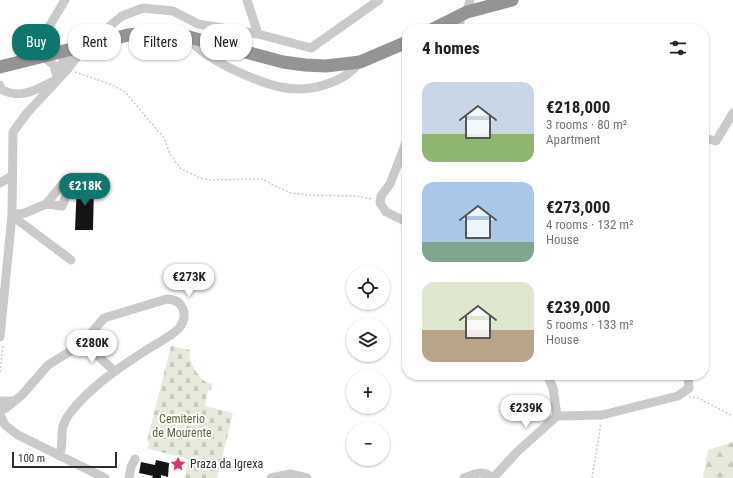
<!DOCTYPE html>
<meta charset="utf-8">
<style>
:root{--surface:#fff;--page:#f6f6f6;--text:#202124;--muted:#757577;--accent:#0f766e}
body{margin:0;font-family:"Roboto Condensed",sans-serif;background:var(--page);color:var(--text);height:100vh;display:flex;flex-direction:column;font-size:15px;white-space:nowrap}
*{box-sizing:border-box;margin:0}
p{font-size:13px;color:var(--muted)}
.icon{flex:none;width:22px;height:22px;fill:none;stroke:currentColor;stroke-width:2;stroke-linecap:round;stroke-linejoin:round}
.map{position:relative;flex:1;overflow:hidden}
.sheet{position:absolute;left:402px;top:24px;width:307px;height:356px;display:flex;flex-direction:column;background:var(--surface);border-radius:16px;box-shadow:0 1px 3px #0004}
.sheet>*{flex:none}
.hud{position:absolute;left:12px;top:24px;width:330px;height:36px;display:flex;gap:8px}
.buttons{position:absolute;left:346px;top:266px;display:grid;gap:8px}
.buttons a{display:grid;place-items:center;width:44px;height:44px;border-radius:50%;background:var(--surface);box-shadow:0 1px 3px #0004;font-size:20px}
.scale{position:absolute;left:12px;bottom:10px;width:105px;box-sizing:border-box;padding-left:4px;border:2px solid #2d2d2d;border-top:0;font-size:11px;line-height:14px;white-space:nowrap;color:#2d2d2d;-webkit-text-stroke:3px #fff;paint-order:stroke}
.price{position:absolute;translate:-50% -34px;padding:0 9px;border-radius:14px;background:#fff;color:#222;font-size:13px;line-height:26px;filter:drop-shadow(0 1px 2px #0008)}
.price::after{content:'';position:absolute;left:50%;top:24px;width:12px;height:9px;margin-left:-6px;background:inherit;clip-path:polygon(0 0,100% 0,50% 100%)}
.price.selected{background:var(--accent);color:#fff}
ul{padding:0;list-style:none}
li{display:flex;align-items:center;gap:12px;height:100px;padding:0 20px}
li span{display:grid;place-items:center;flex:none;width:112px;height:80px;border-radius:12px;color:#555}
li>.icon{margin-inline-start:auto}
span .icon{width:48px;height:48px;fill:#fffc;stroke-width:1}
li b{font-size:17px}
h2{display:flex;justify-content:space-between;align-items:center;height:48px;padding:0 20px;font-size:17px}
.pill{padding:0 14px;border-radius:16px;background:var(--surface);box-shadow:0 1px 3px #0004;font-size:14px;line-height:36px}
.pill.selected{background:var(--accent);color:#fff}
.map>svg:first-child{display:block}
</style>
<div class="map">
<svg width="733" height="478" viewBox="0 0 733 478">
<defs>
<pattern id="forest-firs" width="22" height="20" patternUnits="userSpaceOnUse"><rect width="22" height="20" fill="#e6eadb"/><path d="M5 1l3.5 6h-7zM16 11l3.5 6h-7z" fill="#c6c9bc"/></pattern>
<pattern id="cemetery-stones" width="16" height="16" patternUnits="userSpaceOnUse"><rect width="16" height="16" fill="#e6eadb"/><path d="M2 7V4a2 2 0 0 1 4 0v3zM10 15v-3a2 2 0 0 1 4 0v3z" fill="#c6c9bc"/></pattern>
</defs>
<rect width="100%" height="100%" fill="#fff"/>
<path fill="url(#forest-firs)" d="M 733,442 L 733,478 L 703,478 L 708,450 Z"/>
<path fill="url(#cemetery-stones)" d="M 171,346 L 190,350 C 187,358 197,375 203,380 C 205,382 209,383 212,384 L 211,390 L 208,390 L 205,406 L 233,413 L 217,478 L 184,478 L 189,459 L 148,449 L 149,442 L 147,441 Z"/>
<path fill="#141414" d="M 77,182 L 94,184 L 93,230 L 75,230 Z
M 156,460 L 169,463 L 168,477 L 161,475 L 161,478 L 152,478 L 153,476 L 139,473 L 141,462 L 155,465 Z"/>
<g fill="none" stroke-linecap="round" stroke-linejoin="round">
<path stroke="#cacaca" stroke-width="1.5" stroke-dasharray="2 2" stroke-linecap="butt" d="M 75,72 L 110,84 L 125,92 L 164,138 L 170,154 L 180,168 L 200,178 L 211,180 L 263,179 L 275,186 L 291,193 L 308,195 L 356,196 L 372,199
M 0,372 L 3,344
M 689,397 L 698,398 L 733,416
M 592,478 L 601,423"/>
<path stroke="#cacaca" stroke-width="9" d="M 247,0 L 258,34
M 467,12 L 470,0
M 458,29 L 462,14
M 189,37 C 198,52 215,60 230,68 C 263,84 294,97 330,83 C 343,78 351,73 360,62
M 102,41 L 105,30 L 122,16 L 143,8 L 173,11 L 198,24 L 258,34 L 311,48 L 379,0
M 55,53 L 47,30 L 65,0
M 42,56 L 54,65 L 57,77
M 70,66 L 86,45
M 0,85 L 1,89 C 21,101 38,88 56,80 L 61,70 L 65,50
M 704,138 L 716,141 L 733,113
M 407,140 L 390,184 L 381,196 L 380,203 L 386,212 L 407,222
M 0,183 L 12,176
M 46,204 L 62,206 L 68,191
M 12,215 L 25,213 L 46,204 L 65,181
M 16,215 L 19,221 L 71,260
M 0,337 L 12,215 L 13,132 L 27,113 L 67,70 L 70,66 L 69,49
M 82,344 L 90,348 L 114,371
M 0,401 L 14,401
M 0,411 L 6,408 L 22,395 L 48,365 L 82,344 L 104,318 L 167,299 C 182,299 189,314 180,327 C 175,334 156,344 148,349 C 120,367 91,386 70,413 C 56,431 66,441 59,456
M 0,415 L 5,425 L 18,435 L 105,478
M 557,416 L 602,415 L 678,396 L 689,388 L 688,375
M 129,478 L 131,467 L 135,459
M 271,478 L 290,474 L 307,478
M 464,478 C 474,474 484,469 492,478
M 493,478 L 517,452 L 557,416 L 553,388 L 547,375"/>
<path stroke="#949494" stroke-width="13" d="M 433,29 L 467,12 L 512,0
M 0,67 L 128,35 L 159,32 L 189,37 L 283,62 L 305,65 L 326,66 L 360,62 L 407,42"/>
</g>
<defs>
<g id="sight-bare" transform="scale(1.2)"><path d="M0-6L1.8-2.2L6-1.7L2.9 1.2L3.7 5.4L0 3.3L-3.7 5.4L-2.9 1.2L-6-1.7L-1.8-2.2Z" fill="#dc3663" stroke="#fff" stroke-width="2.5" paint-order="stroke"/></g>
</defs>
<g fill-rule="evenodd">
<use href="#sight-bare" x="178" y="464"/>
</g>
<g text-anchor="middle" dominant-baseline="central" stroke-width="4" stroke-linejoin="round" paint-order="stroke">
<g font-size="12" fill="#58663d" stroke="#fff">
<text x="182" y="419">Cemiterio<tspan x="182" dy="14">de Mourente</tspan></text>
</g>
<g font-size="12" fill="#2d2d2d" stroke="#fff" text-anchor="start">
<text x="190" y="464">Praza da Igrexa</text>
</g>
</g>
</svg>
<div class="buttons">
<a><svg class="icon" aria-label="locate" viewBox="0 0 24 24"><circle cx="12" cy="12" r="6"/><path d="M12 2v4M12 18v4M2 12h4M18 12h4"/></svg></a>
<a><svg class="icon" aria-label="layers" viewBox="0 0 24 24"><path d="M12 4l9 5-9 5-9-5zM3 14l9 5 9-5"/></svg></a>
<a>+</a>
<a>−</a>
</div>
<div class="scale">100 m</div>
<b class="price selected" style="left:85px;top:207px">€218K</b>
<b class="price" style="left:189px;top:298px">€273K</b>
<b class="price" style="left:92px;top:364px">€280K</b>
<b class="price" style="left:526px;top:429px">€239K</b>
<div class="hud">
<a class="pill selected">Buy</a>
<a class="pill">Rent</a>
<a class="pill">Filters</a>
<a class="pill">New</a>
</div>
<section class="sheet">
<h2>4 homes<svg class="icon" aria-label="filters" viewBox="0 0 24 24"><path d="M4 7h16M4 17h16"/><circle cx="9" cy="7" r="2"/><circle cx="15" cy="17" r="2"/></svg></h2>
<ul>
<li><span style="background:linear-gradient(#c9d6e8 65%,#8fb573 0)"><svg class="icon" aria-label="home" viewBox="0 0 24 24"><path d="M3 11l9-7 9 7M6 9v11h12V9"/></svg></span><div><b>€218,000</b><p>3 rooms · 80 m²</p><p>Apartment</p></div></li>
<li><span style="background:linear-gradient(#a9c7e8 75%,#7fa58c 0)"><svg class="icon" aria-label="home" viewBox="0 0 24 24"><path d="M3 11l9-7 9 7M6 9v11h12V9"/></svg></span><div><b>€273,000</b><p>4 rooms · 132 m²</p><p>House</p></div></li>
<li><span style="background:linear-gradient(#dfe7d0 60%,#b9a48a 0)"><svg class="icon" aria-label="home" viewBox="0 0 24 24"><path d="M3 11l9-7 9 7M6 9v11h12V9"/></svg></span><div><b>€239,000</b><p>5 rooms · 133 m²</p><p>House</p></div></li>
</ul>
</section>
</div>
